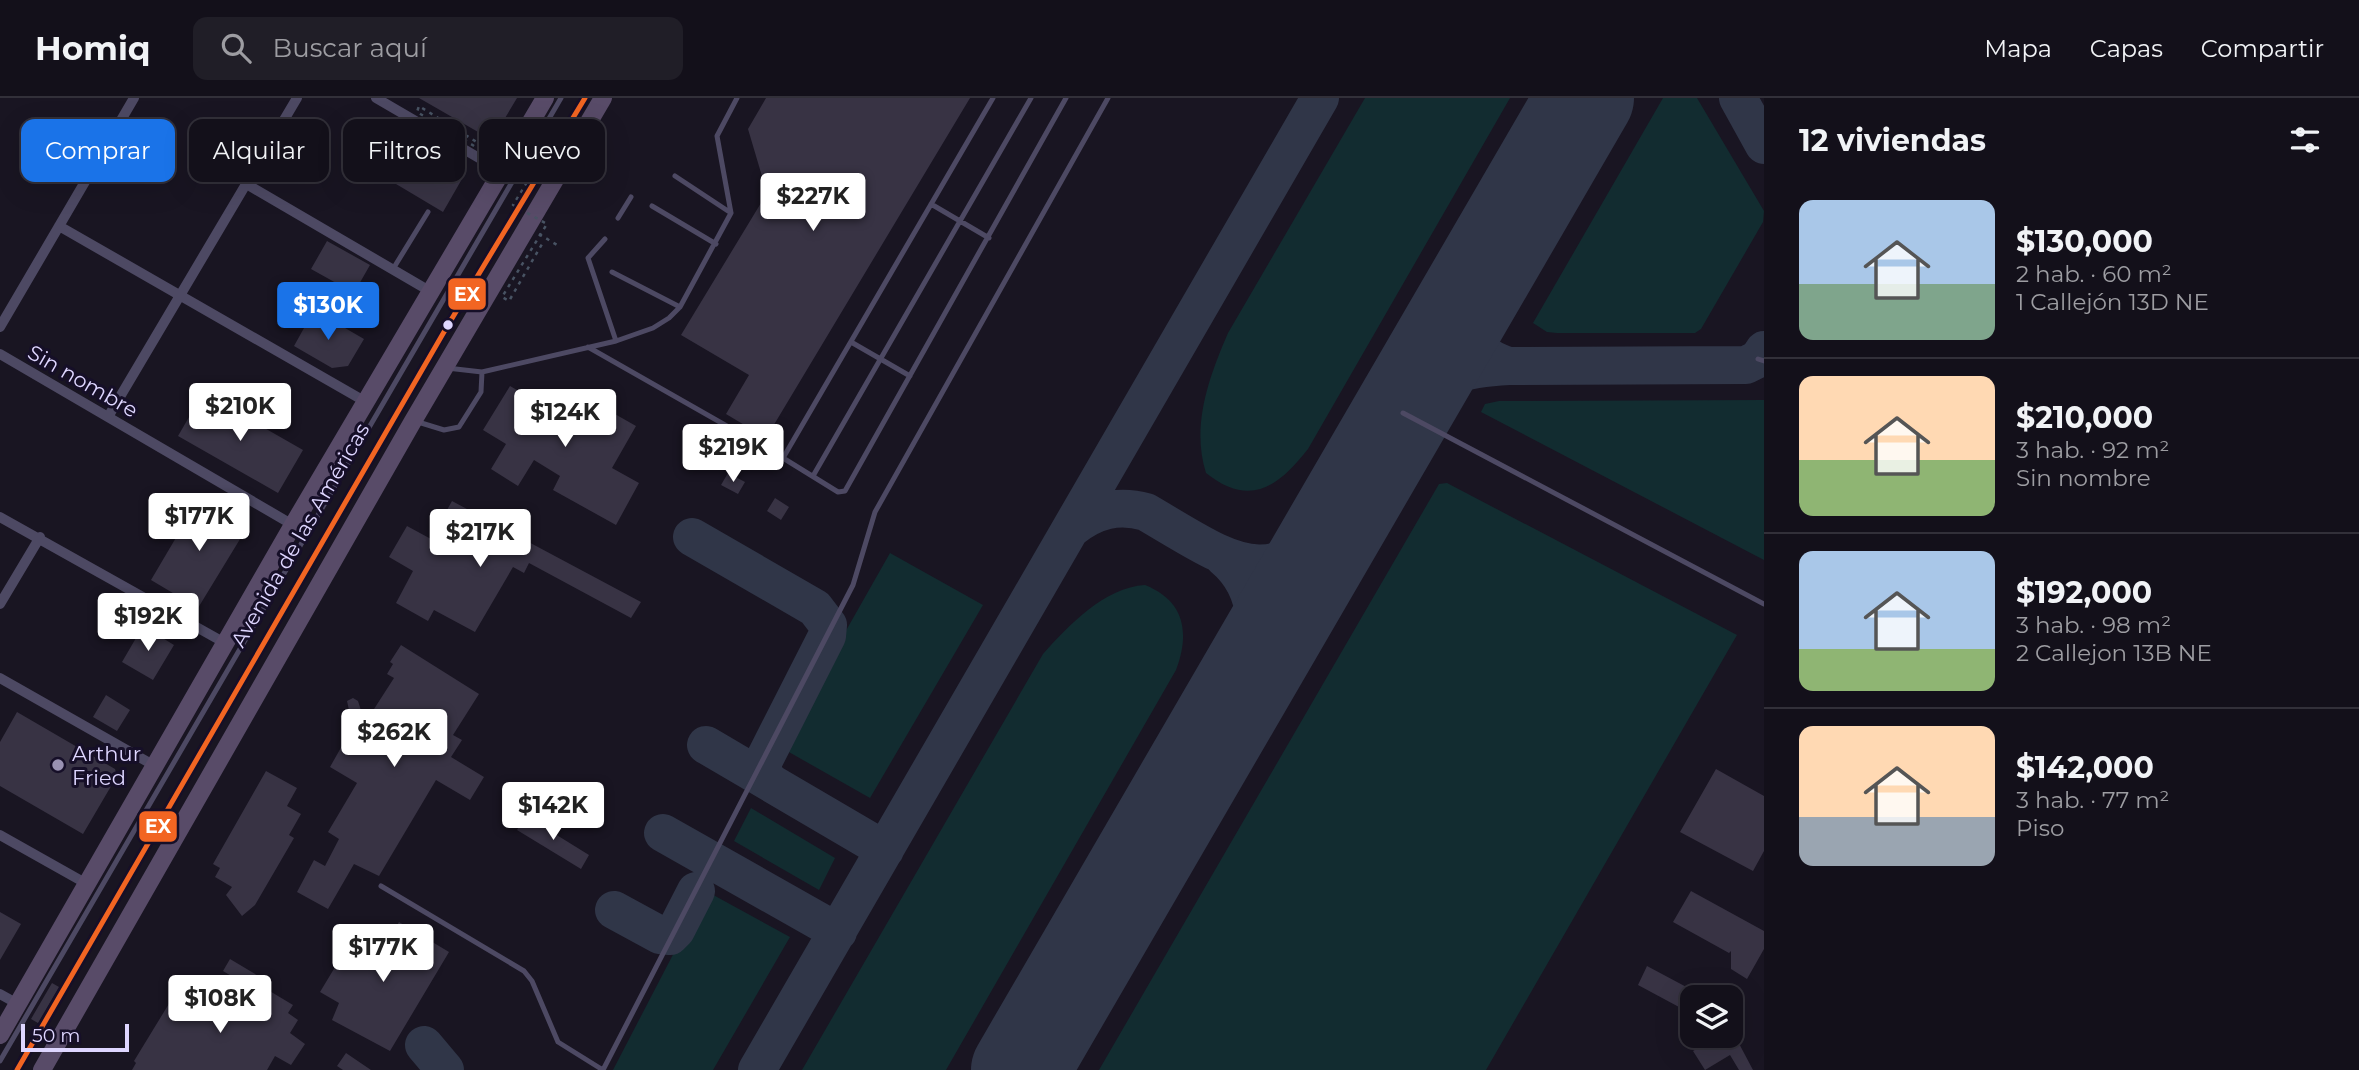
<!DOCTYPE html>
<html lang="es">
<meta charset="utf-8">
<style>
:root{--surface:#13101a;--page:#201e27;--text:#f1f3f6;--muted:#9d9da2;--line:#323039;--accent:#1a73e8}
body{margin:0;font-family:Montserrat,sans-serif;background:var(--page);color:var(--text);height:100vh;display:flex;flex-direction:column;font-size:26px;white-space:nowrap}
*{box-sizing:border-box;margin:0}
p{font-size:23px;color:var(--muted)}
.icon{flex:none;width:38px;height:38px;fill:none;stroke:currentColor;stroke-width:2;stroke-linecap:round;stroke-linejoin:round}
.map{position:relative;flex:1;overflow:hidden}
.panel{display:flex;flex-direction:column;background:var(--surface);width:595px}
.panel>*{flex:none}
.hud{position:absolute;left:21px;top:21px;width:665px;height:63px;display:flex;gap:14px}
.buttons{position:absolute;left:1680px;top:887px;display:grid;gap:14px}
.buttons a{display:grid;place-items:center;width:63px;height:63px;border-radius:14px;background:var(--surface);box-shadow:0 7px 28px #0002,0 0 0 2px var(--line);font-size:35px}
.scale{position:absolute;left:21px;bottom:18px;width:108px;box-sizing:border-box;padding-left:7px;border:4px solid #ded6ff;border-top:0;font-size:19px;line-height:24px;white-space:nowrap;color:#ded6ff;-webkit-text-stroke:5px #160f28;paint-order:stroke}
.price{position:absolute;translate:-50% -60px;padding:0 16px;border-radius:7px;background:#fff;color:#222;font-size:23px;line-height:46px;filter:drop-shadow(0 2px 4px #0008)}
.price::after{content:'';position:absolute;left:50%;top:42px;width:21px;height:16px;margin-left:-10px;background:inherit;clip-path:polygon(0 0,100% 0,50% 100%)}
.price.current{background:var(--accent);color:#fff}
ul{padding:0;list-style:none}
li{display:flex;align-items:center;gap:21px;height:175px;padding:0 35px}
li+li{border-top:2px solid var(--line)}
li span{display:grid;place-items:center;flex:none;width:196px;height:140px;border-radius:14px;color:#555}
li>.icon{margin-inline-start:auto}
span .icon{width:84px;height:84px;fill:#fffc;stroke-width:1}
li b{font-size:30px}
h2{display:flex;justify-content:space-between;align-items:center;height:84px;padding:0 35px;font-size:30px}
.tag{padding:0 24px;border-radius:14px;background:var(--surface);box-shadow:0 7px 28px #0002,0 0 0 2px var(--line);font-size:24px;line-height:63px}
.tag.current{background:var(--accent);color:#fff}
header{display:flex;align-items:center;gap:42px;box-sizing:border-box;height:98px;padding:0 35px;background:var(--surface);border-bottom:2px solid var(--line)}
header strong{font-size:33px}
nav{display:flex;gap:38px;margin-inline-start:auto;font-size:24px}
.search{width:490px;height:63px;background:var(--page);display:flex;align-items:center;gap:18px;box-sizing:border-box;padding:0 24px;border-radius:14px;color:var(--muted);font-size:26px}
main{display:flex;flex:1;min-height:0}
.map>svg:first-child{display:block}
</style>
<header>
<strong>Homiq</strong>
<div class="search"><svg class="icon" aria-label="search" viewBox="0 0 24 24"><circle cx="10" cy="10" r="6"/><path d="M15 15l6 6"/></svg>Buscar aquí</div>
<nav><a>Mapa</a><a>Capas</a><a>Compartir</a></nav>
</header>
<main>
<div class="map">
<svg width="1764" height="972" viewBox="0 0 1764 972">
<rect width="100%" height="100%" fill="#191522"/>
<path fill="#122c30" d="M 1365,0 L 1510,0 L 1308,351 C 1278,389 1250,410 1206,375 C 1191,328 1209,279 1228,235 Z
M 1663,0 L 1697,0 L 1764,113 L 1763,124 L 1701,231 L 1695,235 L 1557,235 L 1547,234 L 1533,225 Z
M 1764,302 L 1764,462 L 1481,314 L 1485,306 L 1499,303 Z
M 1447,385 L 1737,537 L 1486,972 L 1099,972 L 1439,386 Z
M 890,455 L 983,507 L 870,700 L 780,649 Z
M 1145,487 C 1185,503 1190,535 1176,572 L 946,972 L 802,972 L 1043,556 C 1068,528 1105,489 1145,487 Z
M 751,710 L 835,760 L 819,792 L 734,743 Z
M 706,793 L 790,839 L 713,972 L 613,972 Z"/>
<g fill="none" stroke-linecap="round" stroke-linejoin="round">
<path stroke="#303648" stroke-width="38" d="M 1738,0 L 1764,47
M 1473,195 C 1460,230 1473,258 1509,268 L 1746,267 L 1758,261 L 1764,252
M 1403,315 C 1430,278 1465,270 1509,268
M 1072,430 C 1095,412 1118,406 1146,414 C 1235,466 1270,500 1350,408
M 692,439 L 815,510 L 828,527 L 827,538 L 763,664 L 763,677 L 770,684
M 1223,459 C 1264,493 1259,543 1244,589
M 706,647 L 885,752
M 663,735 L 838,834
M 614,812 L 660,837 L 670,838 L 676,832 L 696,793
M 424,947 L 445,972
M 757,972 L 1320,0"/>
<path stroke="#303648" stroke-width="98" d="M 1020,972 L 1585,0"/>
</g>
<path fill="#383344" d="M 419,0 L 517,0 L 492,42 Z
M 766,0 L 970,0 L 766,340 L 726,316 L 749,277 L 681,237 L 767,95 L 748,31 Z
M 420,47 L 466,74 L 443,114 L 396,86 Z
M 327,143 L 370,167 L 354,195 L 311,171 Z
M 314,212 L 364,241 L 348,268 L 332,270 L 294,248 Z
M 510,288 L 536,303 L 543,292 L 591,320 L 599,307 L 636,328 L 612,370 L 639,385 L 616,427 L 553,392 L 560,378 L 534,362 L 518,388 L 491,371 L 506,346 L 483,332 Z
M 203,295 L 303,352 L 278,395 L 178,338 Z
M 728,375 L 745,384 L 738,396 L 721,387 Z
M 200,399 L 248,428 L 198,510 L 151,482 Z
M 775,400 L 789,409 L 781,422 L 767,413 Z
M 452,403 L 641,504 L 631,520 L 529,465 L 524,475 L 513,469 L 475,534 L 434,512 L 428,523 L 396,505 L 413,473 L 389,459 L 407,428 L 431,441 Z
M 143,528 L 174,547 L 153,582 L 122,564 Z
M 401,547 L 479,596 L 453,637 L 462,642 L 451,659 L 484,679 L 470,702 L 436,682 L 379,778 L 354,766 L 328,811 L 297,794 L 314,762 L 325,768 L 339,741 L 328,734 L 357,685 L 330,669 L 360,616 L 349,612 L 347,603 L 353,600 L 358,603 L 365,625 L 394,580 L 387,576 L 393,566 L 390,564 Z
M 106,597 L 130,612 L 117,633 L 93,619 Z
M 17,614 L 115,671 L 117,678 L 83,736 L 0,688 L 0,644 Z
M 1716,671 L 1764,698 L 1764,753 L 1753,773 L 1680,734 Z
M 266,673 L 297,690 L 287,708 L 301,716 L 289,737 L 294,740 L 255,807 L 242,818 L 226,797 L 232,789 L 215,779 L 220,770 L 213,766 Z
M 526,718 L 589,757 L 581,771 L 517,732 Z
M 1691,793 L 1764,833 L 1764,851 L 1747,881 L 1731,871 L 1731,853 L 1729,855 L 1673,824 Z
M 0,814 L 21,826 L 0,862 Z
M 399,824 L 449,854 L 390,953 L 332,922 L 339,905 L 320,894 L 355,836 L 382,852 Z
M 230,861 L 260,879 L 253,891 L 223,873 Z
M 1647,868 L 1692,892 L 1692,916 L 1638,887 Z
M 52,885 L 59,889 L 38,925 L 31,921 Z
M 181,886 L 245,920 L 263,889 L 293,907 L 288,915 L 298,922 L 290,935 L 305,946 L 291,967 L 275,958 L 267,972 L 132,972 L 136,965 L 134,963 Z
M 1718,938 L 1735,938 L 1753,972 L 1739,972 L 1730,957 L 1705,972 L 1693,953 Z
M 346,955 L 371,972 L 343,972 L 337,968 Z"/>
<g fill="none" stroke-linecap="round" stroke-linejoin="round">
<path stroke="#485363" stroke-width="2.5" stroke-dasharray="3.5 5" stroke-linecap="butt" d="M 539,136 L 557,147"/>
<path stroke="#4d4963" stroke-width="5" d="M 993,0 L 783,360 L 838,394 L 845,393 L 1066,0
M 675,78 L 731,115
M 931,106 L 989,140
M 652,108 L 716,146
M 618,120 L 631,99
M 605,141 L 588,160 L 616,243
M 393,171 L 428,114
M 612,174 L 680,209
M 851,244 L 910,278
M 588,249 L 783,360
M 1758,261 L 1764,263
M 447,270 L 482,274 L 616,243 L 653,230 L 669,220 L 680,209 L 731,115 L 717,38 L 737,0
M 1403,315 L 1764,506
M 418,324 L 444,332 L 459,329 L 481,294 L 482,274
M 813,378 L 1031,0
M 381,788 L 524,873 L 532,883 L 558,944 L 603,972
M 0,963 L 561,0
M 17,972 L 448,227 L 585,0
M 603,972 L 853,487 L 875,414 L 1108,0"/>
<path stroke="#4d4963" stroke-width="10" d="M 376,0 L 503,74
M 248,87 L 433,195
M 59,128 L 366,304
M 0,229 L 134,0
M 0,256 L 293,427
M 108,319 L 297,0
M 0,419 L 225,545
M 0,506 L 40,439
M 0,580 L 155,668
M 0,737 L 87,786
M 0,896 L 18,906"/>
<path stroke="#584b68" stroke-width="18" d="M 0,937 L 293,427 L 545,0
M 42,972 L 413,323 L 603,0"/>
<path stroke="#485363" stroke-width="2.5" stroke-dasharray="3.5 5" stroke-linecap="butt" d="M 496,61 L 417,14 L 419,8 L 531,78 L 513,107 L 547,126 L 502,199 L 509,203 L 542,146"/>
<g stroke="#160f28" stroke-width="10">
<path id="bus-1" d="M 17,972 L 448,227 L 585,0"/>
</g>
<use href="#bus-1" stroke="#f26522" stroke-width="5"/>
</g>
<circle fill="#ded6ff" stroke="#160f28" stroke-width="2.5" cx="448" cy="227" r="6"/>
<circle fill="#9992b2" stroke="#160f28" stroke-width="2.5" cx="58" cy="667" r="7"/>
<g text-anchor="middle" dominant-baseline="central" stroke-width="6" stroke-linejoin="round" paint-order="stroke">
<g font-size="21" fill="#ded6ff" stroke="#160f28">
<text transform="translate(83 283) rotate(30)">Sin nombre</text>
<text transform="translate(300 437) rotate(-60)">Avenida de las Américas</text>
</g>
<g font-size="21" fill="#ded6ff" stroke="#160f28" text-anchor="start">
<text x="72" y="655">Arthur<tspan x="72" dy="24">Fried</tspan></text>
</g>
</g>
<g stroke="#160f28" stroke-width="2.5">
<rect x="447" y="179" width="40" height="34" rx="7" fill="#f26522"/>
<rect x="138" y="712" width="40" height="33" rx="7" fill="#f26522"/>
</g>
<g font-size="19" text-anchor="middle" font-weight="bold" fill="#fff">
<text x="467" y="203">EX</text>
<text x="158" y="735">EX</text>
</g>
</svg>
<div class="buttons">
<a><svg class="icon" aria-label="layers" viewBox="0 0 24 24"><path d="M12 4l9 5-9 5-9-5zM3 14l9 5 9-5"/></svg></a>
</div>
<div class="scale">50 m</div>
<b class="price" style="left:813px;top:135px">$227K</b>
<b class="price current" style="left:328px;top:244px">$130K</b>
<b class="price" style="left:240px;top:345px">$210K</b>
<b class="price" style="left:565px;top:351px">$124K</b>
<b class="price" style="left:733px;top:386px">$219K</b>
<b class="price" style="left:199px;top:455px">$177K</b>
<b class="price" style="left:480px;top:471px">$217K</b>
<b class="price" style="left:148px;top:555px">$192K</b>
<b class="price" style="left:394px;top:671px">$262K</b>
<b class="price" style="left:553px;top:744px">$142K</b>
<b class="price" style="left:383px;top:886px">$177K</b>
<b class="price" style="left:220px;top:937px">$108K</b>
<div class="hud">
<a class="tag current">Comprar</a>
<a class="tag">Alquilar</a>
<a class="tag">Filtros</a>
<a class="tag">Nuevo</a>
</div>
</div>
<section class="panel">
<h2>12 viviendas<svg class="icon" aria-label="filters" viewBox="0 0 24 24"><path d="M4 7h16M4 17h16"/><circle cx="9" cy="7" r="2"/><circle cx="15" cy="17" r="2"/></svg></h2>
<ul>
<li><span style="background:linear-gradient(#a9c7e8 60%,#7fa58c 0)"><svg class="icon" aria-label="home" viewBox="0 0 24 24"><path d="M3 11l9-7 9 7M6 9v11h12V9"/></svg></span><div><b>$130,000</b><p>2 hab. · 60 m²</p><p>1 Callejón 13D NE</p></div></li>
<li><span style="background:linear-gradient(#ffd9b3 60%,#8fb573 0)"><svg class="icon" aria-label="home" viewBox="0 0 24 24"><path d="M3 11l9-7 9 7M6 9v11h12V9"/></svg></span><div><b>$210,000</b><p>3 hab. · 92 m²</p><p>Sin nombre</p></div></li>
<li><span style="background:linear-gradient(#a9c7e8 70%,#8fb573 0)"><svg class="icon" aria-label="home" viewBox="0 0 24 24"><path d="M3 11l9-7 9 7M6 9v11h12V9"/></svg></span><div><b>$192,000</b><p>3 hab. · 98 m²</p><p>2 Callejon 13B NE</p></div></li>
<li><span style="background:linear-gradient(#ffd9b3 65%,#9aa5b1 0)"><svg class="icon" aria-label="home" viewBox="0 0 24 24"><path d="M3 11l9-7 9 7M6 9v11h12V9"/></svg></span><div><b>$142,000</b><p>3 hab. · 77 m²</p><p>Piso</p></div></li>
</ul>
</section>
</main>
